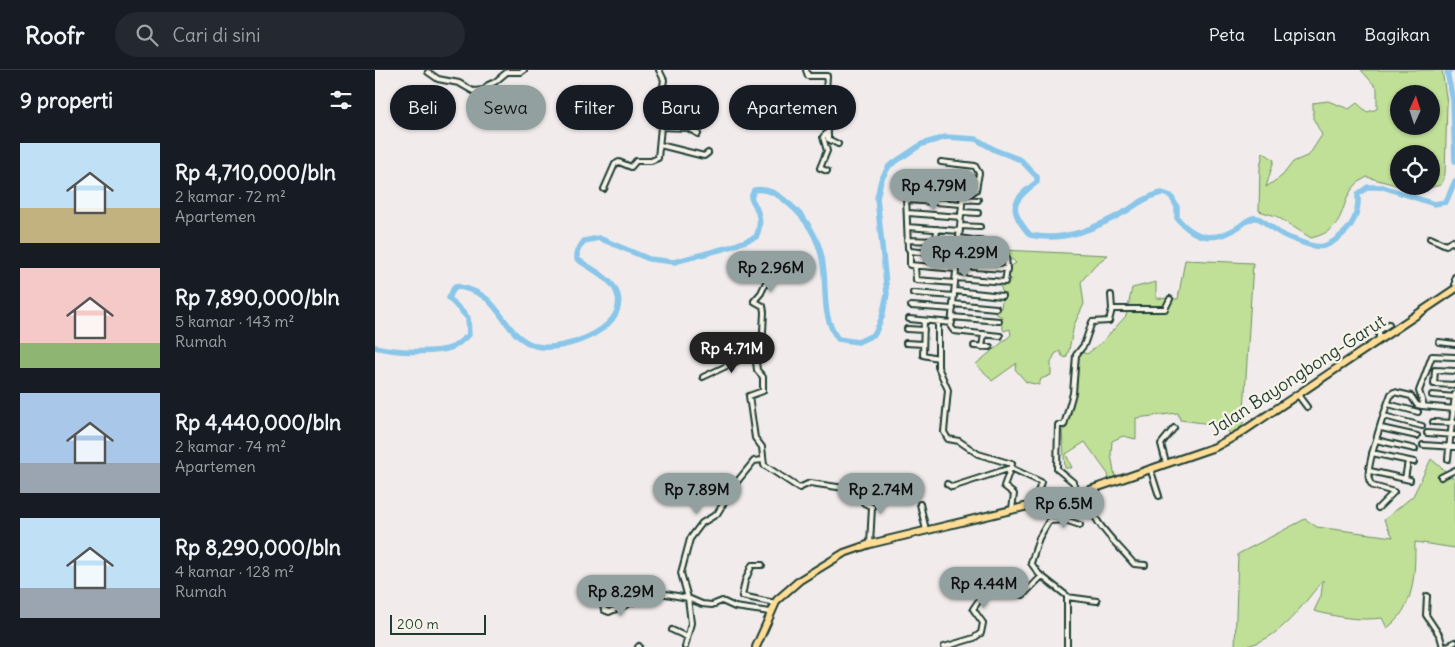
<!DOCTYPE html>
<html lang="id">
<meta charset="utf-8">
<style>
:root{--surface:#171b24;--page:#242831;--text:#f1f3f6;--muted:#9ea1a6;--line:#363941;--accent:#92a19f}
body{margin:0;font-family:Delius,sans-serif;background:var(--page);color:var(--text);height:100vh;display:flex;flex-direction:column;font-size:19px;white-space:nowrap}
*{box-sizing:border-box;margin:0}
p{font-size:16px;color:var(--muted)}
.icon{flex:none;width:28px;height:28px;fill:none;stroke:currentColor;stroke-width:2;stroke-linecap:round;stroke-linejoin:round}
.map{position:relative;flex:1;overflow:hidden}
.details{display:flex;flex-direction:column;background:var(--surface);width:375px}
.details>*{flex:none}
.hud{position:absolute;left:15px;top:15px;width:475px;height:45px;display:flex;gap:10px}
.needle{width:32px;rotate:3deg}
.tools{position:absolute;left:1015px;top:15px;display:grid;gap:10px}
.tools a{display:grid;place-items:center;width:50px;height:50px;border-radius:50%;background:var(--surface);box-shadow:0 1px 4px #0004;font-size:25px}
.scale{position:absolute;left:15px;bottom:12px;width:96px;box-sizing:border-box;padding-left:5px;border:2px solid #1f3d34;border-top:0;font-size:14px;line-height:18px;white-space:nowrap;color:#1f3d34;-webkit-text-stroke:4px #f7f3e8;paint-order:stroke}
.price{position:absolute;translate:-50% -42px;padding:0 11px;border-radius:18px;background:var(--accent);color:#111;font-size:16px;line-height:32px;filter:drop-shadow(0 1px 2px #0008)}
.price::after{content:'';position:absolute;left:50%;top:30px;width:15px;height:11px;margin-left:-8px;background:inherit;clip-path:polygon(0 0,100% 0,50% 100%)}
.price.current{background:#222;color:#fff}
ul{padding:0;list-style:none}
li{display:flex;align-items:center;gap:15px;height:125px;padding:0 20px}
li span{display:grid;place-items:center;flex:none;width:140px;height:100px;border-radius:0px;color:#555}
li>.icon{margin-inline-start:auto}
span .icon{width:60px;height:60px;fill:#fffc;stroke-width:1}
li b{font-size:21px}
h2{display:flex;justify-content:space-between;align-items:center;height:60px;padding:0 20px;font-size:21px}
.tag{padding:0 18px;border-radius:22px;background:var(--surface);box-shadow:0 1px 4px #0004;font-size:18px;line-height:45px}
.tag.current{background:var(--accent);color:#111}
header{display:flex;align-items:center;gap:30px;box-sizing:border-box;height:70px;padding:0 25px;background:var(--surface);border-bottom:1px solid var(--line)}
header strong{font-size:24px}
nav{display:flex;gap:28px;margin-inline-start:auto;font-size:18px}
.search{width:350px;height:45px;background:var(--page);display:flex;align-items:center;gap:12px;box-sizing:border-box;padding:0 18px;border-radius:28px;color:var(--muted);font-size:19px}
main{display:flex;flex:1;min-height:0}
.map>svg:first-child{display:block}
</style>
<header>
<strong>Roofr</strong>
<div class="search"><svg class="icon" aria-label="search" viewBox="0 0 24 24"><circle cx="10" cy="10" r="6"/><path d="M15 15l6 6"/></svg>Cari di sini</div>
<nav><a>Peta</a><a>Lapisan</a><a>Bagikan</a></nav>
</header>
<main>
<section class="details">
<h2>9 properti<svg class="icon" aria-label="filters" viewBox="0 0 24 24"><path d="M4 7h16M4 17h16"/><circle cx="9" cy="7" r="2"/><circle cx="15" cy="17" r="2"/></svg></h2>
<ul>
<li><span style="background:linear-gradient(#bfe0f5 65%,#c2b280 0)"><svg class="icon" aria-label="home" viewBox="0 0 24 24"><path d="M3 11l9-7 9 7M6 9v11h12V9"/></svg></span><div><b>Rp 4,710,000/bln</b><p>2 kamar · 72 m²</p><p>Apartemen</p></div></li>
<li><span style="background:linear-gradient(#f6c9c9 75%,#8fb573 0)"><svg class="icon" aria-label="home" viewBox="0 0 24 24"><path d="M3 11l9-7 9 7M6 9v11h12V9"/></svg></span><div><b>Rp 7,890,000/bln</b><p>5 kamar · 143 m²</p><p>Rumah</p></div></li>
<li><span style="background:linear-gradient(#a9c7e8 70%,#9aa5b1 0)"><svg class="icon" aria-label="home" viewBox="0 0 24 24"><path d="M3 11l9-7 9 7M6 9v11h12V9"/></svg></span><div><b>Rp 4,440,000/bln</b><p>2 kamar · 74 m²</p><p>Apartemen</p></div></li>
<li><span style="background:linear-gradient(#bfe0f5 70%,#9aa5b1 0)"><svg class="icon" aria-label="home" viewBox="0 0 24 24"><path d="M3 11l9-7 9 7M6 9v11h12V9"/></svg></span><div><b>Rp 8,290,000/bln</b><p>4 kamar · 128 m²</p><p>Rumah</p></div></li>
</ul>
</section>
<div class="map">
<svg width="1080" height="577" viewBox="0 0 1080 577">
<rect width="100%" height="100%" fill="#f1eceb"/>
<filter id="ink" filterUnits="userSpaceOnUse"><feTurbulence type="fractalNoise" baseFrequency=".02" numOctaves="2"/><feDisplacementMap in="SourceGraphic" scale="10" xChannelSelector="R" yChannelSelector="G"/><feConvolveMatrix kernelMatrix="1 2 1 2 8 2 1 2 1" color-interpolation-filters="sRGB"/></filter>
<g filter="url(#ink)">
<path fill="#c0df97" stroke="#708e66" fill-rule="evenodd" d="M 986,0 L 1067,0 L 1072,33 L 1070,104 L 1066,115 L 1053,118 L 1027,116 L 1056,116 L 1056,84 L 1024,84 L 1024,116 L 992,107 C 958,124 980,158 936,168 L 901,146 L 884,141 L 885,98 L 888,82 L 899,90 L 891,117 L 907,106 L 918,92 L 934,85 L 947,65 L 938,48 L 938,33 L 953,31 L 974,39 L 982,33 L 992,42 L 1002,39 L 1002,18 ZM 1024,24 L 1056,24 L 1056,56 L 1024,56 Z
M 606,179 L 733,185 L 719,196 L 706,212 L 709,234 L 699,255 L 694,280 L 691,288 L 687,286 L 685,281 L 680,284 L 676,292 L 676,305 L 666,309 L 664,315 L 651,312 L 640,299 L 642,293 L 617,311 C 612,303 606,301 601,294 L 636,265 L 635,259 L 629,261 L 625,251 L 627,247 L 620,243 L 626,238 L 628,223 L 622,209 L 633,208 L 637,210 L 628,201 L 641,193 L 637,189 L 630,195 L 621,197 L 612,190 L 606,190 L 608,181 Z
M 810,190 L 878,193 L 868,356 L 855,365 L 851,356 L 805,350 L 803,343 L 761,348 L 761,369 L 748,366 L 737,371 L 736,384 L 740,407 L 734,409 L 733,404 L 710,372 L 691,384 L 697,398 L 690,398 L 687,361 L 693,356 L 691,349 L 695,341 L 704,281 L 712,284 L 727,272 L 751,246 L 757,218 L 781,212 L 781,228 L 803,229 Z
M 1056,389 L 1080,409 L 1080,478 L 1040,472 C 1040,503 1040,538 1012,558 L 1007,548 C 983,551 962,547 939,541 L 946,526 L 948,510 C 925,538 900,577 860,577 L 863,484 L 930,449 L 942,457 L 1018,467 L 1009,450 L 1038,426 Z"/>
<g fill="none" stroke-linecap="round" stroke-linejoin="round">
<path stroke="#89c6e9" stroke-width="5.5" d="M 1076,0 L 1072,2 L 1078,30 L 1080,91
M 0,277 C 18,282 61,284 78,277 C 84,274 89,268 94,265 L 93,248 L 74,228 L 80,216 C 91,218 104,222 112,229 C 130,245 135,268 161,276 C 188,283 263,256 239,217 C 232,206 213,197 202,189 L 202,181 L 209,171 L 224,168 L 274,189 L 299,192 L 355,177 L 381,167 C 388,153 384,141 376,128 L 379,120 C 393,118 403,124 413,133 C 435,151 447,175 449,203 C 451,227 448,249 463,269 L 483,272 L 500,264 L 507,247 L 512,224 L 502,128 L 506,110 L 514,96 L 547,74 L 571,67 L 601,69 L 620,80 L 646,90 L 662,107 L 662,112 C 636,131 633,139 655,165 C 690,173 723,157 753,140 C 763,133 775,125 787,123 L 796,126 L 802,137 L 802,148 C 821,171 841,172 865,156 C 870,152 876,147 882,148 C 889,150 896,158 902,161 C 908,166 915,168 923,171 C 945,180 952,179 970,162 C 981,151 984,139 983,124 L 993,117 L 1008,117 L 1059,134 L 1071,132 L 1080,111"/>
<g stroke="#1f3d34" stroke-width="8">
<path id="street" d="M 431,0 L 433,6 L 452,6 L 450,37 L 453,62 L 448,67 L 452,81 L 445,98 L 452,101
M 53,2 L 63,9 L 84,13 L 98,21 L 110,20 L 113,15 L 120,12 L 132,2 L 146,2 L 149,0
M 286,57 L 313,58 L 323,64
M 453,64 L 453,69 L 463,74
M 285,75 L 329,86 L 333,83
M 566,92 L 600,96 L 604,103 L 601,120 L 596,123 L 588,123 L 535,118 L 531,126 L 533,178 L 535,181 L 582,186
M 562,107 L 603,109
M 229,119 L 240,94 L 244,92 L 256,97 L 261,91 L 276,91 L 283,88 L 286,57 L 282,53 L 282,49 L 289,10 L 284,0
M 588,123 L 576,257 L 579,261 L 625,266
M 587,129 L 603,130
M 532,130 L 587,134
M 586,142 L 603,143
M 533,143 L 586,147
M 585,156 L 605,157
M 532,157 L 585,161
M 584,168 L 610,172 L 609,184
M 1055,168 L 1071,175 L 1077,171 L 1080,174
M 532,170 L 561,171
M 535,181 L 535,195 L 581,199
M 560,184 L 562,159
M 582,196 L 632,199 L 631,186 L 583,181
M 540,197 L 541,210 L 580,213
M 394,206 L 386,223 L 379,231 L 388,236 L 389,242 L 387,281 L 381,292 L 382,300 L 388,307 L 388,321 L 374,326 L 380,368 L 387,377 L 389,395 L 424,418 L 435,413 L 483,420 L 489,433 L 497,437 L 495,474
M 1080,207 L 1080,214
M 581,208 L 630,212 L 632,199
M 580,221 L 627,226
M 538,223 L 579,226
M 736,225 L 737,239
M 578,234 L 621,238
M 536,236 L 578,239
M 577,247 L 624,251
M 534,249 L 577,253
M 549,251 L 548,285 L 563,288
M 563,252 L 563,297 L 573,320 L 569,362 L 573,369 L 584,371 L 603,384 L 637,394 L 629,416 L 639,424 L 637,439
M 532,259 L 549,260
M 1004,270 L 1004,261 L 1014,254
M 1064,272 L 1080,274
M 531,273 L 548,274
M 599,276 L 615,277
M 607,277 L 609,264
M 1060,300 L 1059,314 L 1080,315
M 1060,300 L 1080,301
M 328,307 L 373,286 L 384,286
M 923,325 L 932,337
M 1057,325 L 1080,327
M 1013,334 L 1043,342
M 1049,336 L 1044,321 L 1057,286 L 1080,287
M 1009,346 L 1047,356
M 1058,352 L 1080,353
M 1006,358 L 1042,366
M 1052,363 L 1080,365
M 1001,370 L 1040,379
M 1048,375 L 1080,377
M 997,383 L 1039,392
M 1073,389 L 1080,324
M 791,393 L 786,374 L 799,358
M 775,398 L 784,426
M 995,401 L 1035,410
M 1066,407 L 1080,400
M 1030,409 L 1033,391
M 572,414 L 577,417 L 636,398 L 666,412 L 659,436
M 711,421 C 715,452 740,471 759,494 L 770,495
M 703,424 L 698,412 L 682,399 L 683,355 L 689,355 L 698,323 L 701,285 L 709,275 L 717,252 L 734,251 L 737,239 L 790,239 L 795,229
M 673,432 L 675,449 L 664,468 L 656,493 L 664,504 L 692,526 L 692,577
M 545,434 L 551,460
M 1003,438 L 1019,422 L 998,416 C 997,415 994,411 994,409 C 990,399 1011,337 1016,324 L 1019,322 L 1036,326 L 1042,335 L 1047,336 L 1080,339
M 675,451 L 690,450 L 705,455
M 387,495 L 377,495 L 370,511 L 367,526 L 400,533
M 1052,526 L 1051,545 L 1065,566 L 1068,577
M 692,527 L 722,531
M 227,529 L 229,540 L 234,542 L 260,531 L 269,530 L 280,522 L 313,528 L 306,503 L 315,469 L 327,453 L 342,444 L 361,413 L 379,391 L 388,390
M 297,560 L 312,567
M 263,577 L 264,576
M 310,577 L 316,553 L 313,528 L 327,534 L 337,535 L 347,531 L 360,537 L 395,542
M 569,577 L 599,568 L 606,563 L 608,553 L 598,539 L 613,517 L 648,525 L 667,506
M 1071,577 L 1080,572"/>
</g>
<g stroke="#1f3d34" stroke-width="10">
<path id="primary" d="M 381,577 L 402,530 L 425,510 L 469,483 L 495,474 L 703,424 L 840,377 L 864,364 L 1080,219"/>
</g>
<use href="#street" stroke="#f7f3e8" stroke-width="4"/>
<use href="#primary" stroke="#ffdd96" stroke-width="6"/>
</g>
</g>
<g text-anchor="middle" dominant-baseline="central" stroke-width="4.5" stroke-linejoin="round" paint-order="stroke">
<g font-size="18" fill="#1f3d34" stroke="#f7f3e8">
<text transform="translate(922 305) rotate(-33)">Jalan Bayongbong-Garut</text>
</g>
</g>
</svg>
<div class="tools">
<a><svg class="needle" viewBox="-14 -14 28 28"><path d="M0-13l5 13h-10z" fill="#e53935"/><path d="M0 13l5-13h-10z" fill="#9ea1a6"/></svg></a>
<a><svg class="icon" aria-label="locate" viewBox="0 0 24 24"><circle cx="12" cy="12" r="6"/><path d="M12 2v4M12 18v4M2 12h4M18 12h4"/></svg></a>
</div>
<div class="scale">200 m</div>
<b class="price" style="left:559px;top:141px">Rp 4.79M</b>
<b class="price" style="left:590px;top:208px">Rp 4.29M</b>
<b class="price" style="left:396px;top:223px">Rp 2.96M</b>
<b class="price current" style="left:357px;top:304px">Rp 4.71M</b>
<b class="price" style="left:322px;top:445px">Rp 7.89M</b>
<b class="price" style="left:506px;top:445px">Rp 2.74M</b>
<b class="price" style="left:689px;top:459px">Rp 6.5M</b>
<b class="price" style="left:609px;top:539px">Rp 4.44M</b>
<b class="price" style="left:246px;top:547px">Rp 8.29M</b>
<div class="hud">
<a class="tag">Beli</a>
<a class="tag current">Sewa</a>
<a class="tag">Filter</a>
<a class="tag">Baru</a>
<a class="tag">Apartemen</a>
</div>
</div>
</main>
